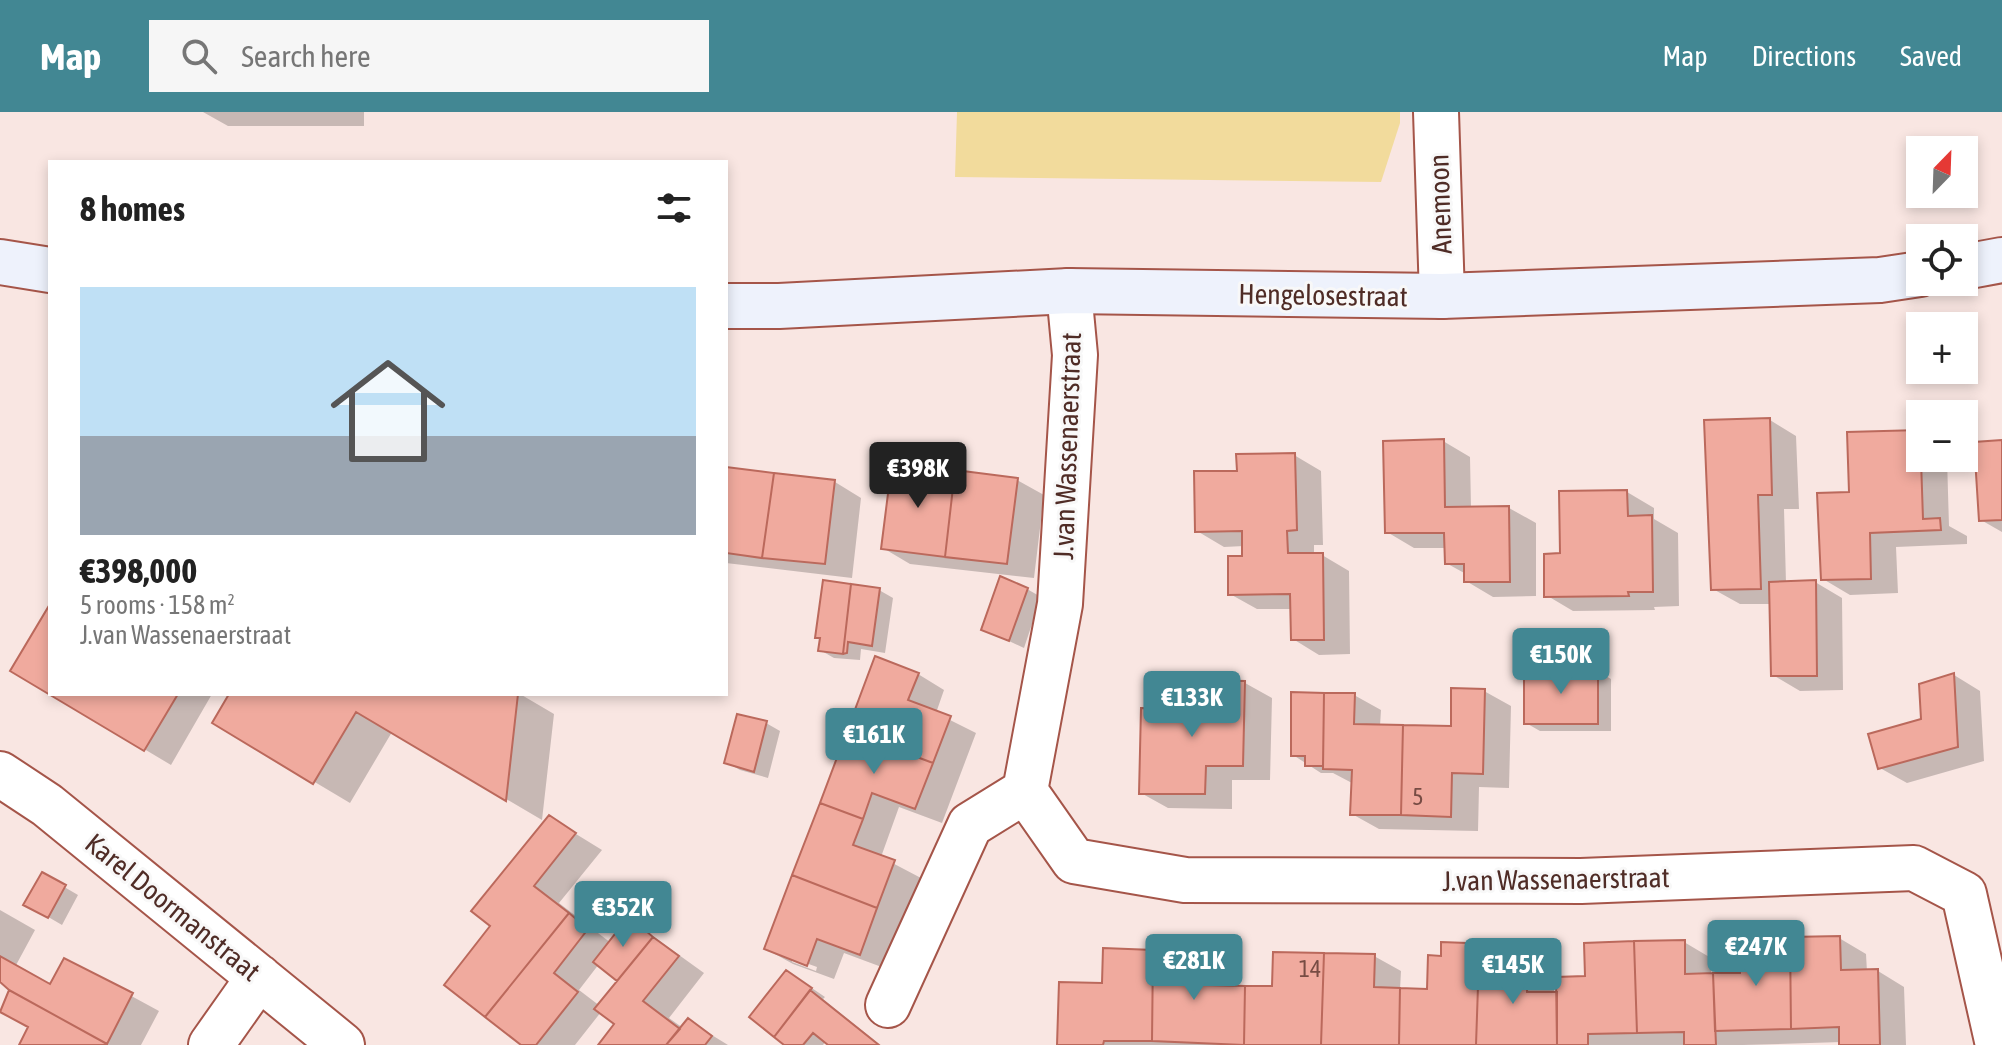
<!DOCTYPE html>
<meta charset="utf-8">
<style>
:root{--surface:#fff;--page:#f6f6f6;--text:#222;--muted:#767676;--accent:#428793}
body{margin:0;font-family:"Asap Condensed",sans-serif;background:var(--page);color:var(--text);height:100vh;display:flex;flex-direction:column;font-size:30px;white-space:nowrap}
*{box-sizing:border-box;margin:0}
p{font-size:26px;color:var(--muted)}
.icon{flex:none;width:44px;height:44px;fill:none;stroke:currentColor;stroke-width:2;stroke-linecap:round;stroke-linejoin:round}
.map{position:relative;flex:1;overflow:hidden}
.details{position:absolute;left:48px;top:48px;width:680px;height:536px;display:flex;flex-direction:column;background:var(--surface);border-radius:0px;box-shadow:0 4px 12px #0003}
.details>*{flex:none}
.needle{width:52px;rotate:23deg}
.controls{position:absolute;left:1906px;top:24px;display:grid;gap:16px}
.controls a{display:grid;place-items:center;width:72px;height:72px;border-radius:0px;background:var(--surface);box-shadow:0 4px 12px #0003;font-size:40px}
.price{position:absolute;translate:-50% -68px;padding:0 18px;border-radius:8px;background:var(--accent);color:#fff;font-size:26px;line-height:52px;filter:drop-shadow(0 2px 4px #0008)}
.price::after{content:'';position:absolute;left:50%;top:48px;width:24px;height:18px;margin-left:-12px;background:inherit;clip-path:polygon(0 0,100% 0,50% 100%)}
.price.on{background:#222;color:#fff}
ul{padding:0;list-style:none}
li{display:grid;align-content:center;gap:16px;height:424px;padding:0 32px}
li span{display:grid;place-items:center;height:248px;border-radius:0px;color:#555}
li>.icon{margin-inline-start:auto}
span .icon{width:144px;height:144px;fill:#fffc;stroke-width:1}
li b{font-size:34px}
h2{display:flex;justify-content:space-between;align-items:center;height:96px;padding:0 32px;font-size:34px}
header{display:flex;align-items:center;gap:48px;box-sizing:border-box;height:112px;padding:0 40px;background:var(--accent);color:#fff}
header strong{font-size:38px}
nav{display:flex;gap:44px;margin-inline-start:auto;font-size:28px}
.search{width:560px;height:72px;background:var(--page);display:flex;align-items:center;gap:20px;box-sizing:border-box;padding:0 28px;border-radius:0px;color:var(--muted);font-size:30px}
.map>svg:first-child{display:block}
</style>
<header>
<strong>Map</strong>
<div class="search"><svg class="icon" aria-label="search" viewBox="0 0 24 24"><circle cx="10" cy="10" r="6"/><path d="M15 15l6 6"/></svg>Search here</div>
<nav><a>Map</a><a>Directions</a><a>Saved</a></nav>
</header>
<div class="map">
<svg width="2002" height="933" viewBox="0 0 2002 933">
<rect width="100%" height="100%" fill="#f9e6e2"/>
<path fill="#f2db9c" d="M 957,0 L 1400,0 L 1400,11 L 1381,70 L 955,65 Z"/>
<path fill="#0003" fill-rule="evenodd" d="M 203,0 L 364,0 L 364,14 L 228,14 Z
M 1770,308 L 1796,324 L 1799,397 L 1784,397 L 1786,471 L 1815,470 L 1842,486 L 1843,578 L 1800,579 L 1773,563 L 1772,492 L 1740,492 L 1713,477 Z
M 1443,329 L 1470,345 L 1471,396 L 1509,396 L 1536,411 L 1536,484 L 1493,485 L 1466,469 L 1466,462 L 1446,451 L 1446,436 L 1414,436 L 1387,420 Z
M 2002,330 L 2002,420 L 1981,408 Z
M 1294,343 L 1321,359 L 1323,433 L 1314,433 L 1314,443 L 1322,443 L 1349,459 L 1350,542 L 1319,543 L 1293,527 L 1292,497 L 1257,497 L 1230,482 L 1244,446 L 1244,434 L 1224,435 L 1197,419 L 1239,360 Z
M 1920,346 L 1947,346 L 1949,414 L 1967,424 L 1967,432 L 1896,435 L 1898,481 L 1850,483 L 1823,467 L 1851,382 Z
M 726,357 L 835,370 L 861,386 L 852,466 L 726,451 Z
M 1017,368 L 1044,383 L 1034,466 L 910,452 L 883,436 Z
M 1627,380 L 1654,396 L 1654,407 L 1678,421 L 1679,494 L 1654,495 L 1655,498 L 1573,499 L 1546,483 L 1562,443 Z
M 1027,477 L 1041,485 L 1024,536 L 983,517 Z
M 879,478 L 893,486 L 885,541 L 861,537 L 860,548 L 834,546 L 820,538 L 821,528 L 817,525 Z
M 1597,559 L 1611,567 L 1611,619 L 1540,619 L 1526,611 Z
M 918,562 L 944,578 L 936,601 L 976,621 L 942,711 L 899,695 L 881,745 L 921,766 L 887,857 L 844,841 L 834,867 L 793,852 L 766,837 ZM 792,846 L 817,855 L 816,859 L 792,850 Z
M 1954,563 L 1980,579 L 1984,649 L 1907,671 L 1880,656 L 1923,608 Z
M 1245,571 L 1272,586 L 1270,668 L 1232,668 L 1232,697 L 1168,696 L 1141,681 L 1197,599 Z
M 1484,579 L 1511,594 L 1509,676 L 1479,675 L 1478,719 L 1379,717 L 1352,702 L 1352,671 L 1333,661 L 1321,661 L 1293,643 L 1324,583 L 1354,583 L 1381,598 L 1380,614 L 1453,616 Z
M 52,582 L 212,582 L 171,653 Z
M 231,582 L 520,582 L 554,602 L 542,708 L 392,620 L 350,691 L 214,610 Z
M 766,611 L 780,619 L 768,666 L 740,658 L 726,650 Z
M 550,706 L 602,738 L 559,791 L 611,831 L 629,807 L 704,861 L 669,906 L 683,916 L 689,909 L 728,933 L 601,933 L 617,912 L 601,900 L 575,933 L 524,933 L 493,814 ZM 599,852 L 621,869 L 600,894 L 579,878 Z
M 42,762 L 78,783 L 62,813 L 26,792 Z
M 0,798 L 35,818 L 15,855 L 51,874 L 65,848 L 159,899 L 141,933 L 21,933 L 30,915 L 11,878 L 0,867 Z
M 1839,826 L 1866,842 L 1867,860 L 1878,859 L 1904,875 L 1906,933 L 1842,933 L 1842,930 L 1743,933 L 1059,933 L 1104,873 L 1203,840 L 1230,856 L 1229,876 L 1274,876 L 1374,844 L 1401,859 L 1400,878 L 1429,879 L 1443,846 L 1467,833 L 1491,847 L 1528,848 L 1554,863 L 1554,882 L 1587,866 L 1684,830 L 1711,846 L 1711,863 L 1742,863 Z
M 800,868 L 825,885 L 823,887 L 880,933 L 831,933 L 826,929 L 823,933 L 787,933 Z"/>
<path fill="#f0aa9e" stroke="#bb695c" stroke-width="2" d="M 1770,306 L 1772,383 L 1758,383 L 1761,477 L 1711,478 L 1704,308 Z
M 1920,318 L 1923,407 L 1940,406 L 1941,418 L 1870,421 L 1871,467 L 1821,468 L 1817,381 L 1849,380 L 1847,320 Z
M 1444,327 L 1445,395 L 1509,394 L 1510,470 L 1464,470 L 1464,452 L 1445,452 L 1444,421 L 1385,421 L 1383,329 Z
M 2002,328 L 2002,408 L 1979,409 L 1974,330 Z
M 1295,341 L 1297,418 L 1287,419 L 1288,441 L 1323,441 L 1324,528 L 1291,528 L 1290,482 L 1228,483 L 1228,444 L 1242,444 L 1242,419 L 1195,420 L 1194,359 L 1237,359 L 1236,342 Z
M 892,350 L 955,358 L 945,445 L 881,437 Z
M 726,355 L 774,361 L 762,446 L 726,441 Z
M 955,358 L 1018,366 L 1007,452 L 945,445 Z
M 774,361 L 835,368 L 825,452 L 762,446 Z
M 1627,378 L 1628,404 L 1652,403 L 1653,480 L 1628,480 L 1629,484 L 1544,485 L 1544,442 L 1560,441 L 1559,379 Z
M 1000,464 L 1028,476 L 1009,529 L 981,518 Z
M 823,468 L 851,472 L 843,542 L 818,539 L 820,526 L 815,526 Z
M 1816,468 L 1817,564 L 1771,564 L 1769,470 Z
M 851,472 L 880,476 L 872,534 L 848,530 L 847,541 L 843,542 Z
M 50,492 L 50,582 L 178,582 L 144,639 L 10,559 Z
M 875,544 L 919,561 L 908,588 L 951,604 L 933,651 L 847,619 Z
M 1524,557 L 1598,557 L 1598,612 L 1524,612 Z
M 1954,561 L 1958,635 L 1878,657 L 1868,622 L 1921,607 L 1919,572 Z
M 1196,568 L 1245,569 L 1243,654 L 1206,654 L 1205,682 L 1139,682 L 1141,596 L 1195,597 Z
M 1451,576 L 1485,577 L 1483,662 L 1452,661 L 1451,705 L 1401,703 L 1403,613 L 1451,614 Z
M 1291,580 L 1324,581 L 1323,654 L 1305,654 L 1305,644 L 1291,644 Z
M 1324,581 L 1355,581 L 1354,612 L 1403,613 L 1401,703 L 1350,703 L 1352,658 L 1323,657 Z
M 229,582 L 518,582 L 506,689 L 356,600 L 313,672 L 212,611 Z
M 737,602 L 767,609 L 754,660 L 724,651 Z
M 847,619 L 933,651 L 915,697 L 872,681 L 863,707 L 820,691 Z
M 820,691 L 863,707 L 853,733 L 895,748 L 877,796 L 792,763 Z
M 549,703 L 576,721 L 534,774 L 569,801 L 485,905 L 444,873 L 490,814 L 471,799 Z
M 42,760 L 66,773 L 48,806 L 23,793 Z
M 792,763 L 877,796 L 860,843 L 817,827 L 807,854 L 764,837 Z
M 569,801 L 588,817 L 554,861 L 578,880 L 536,933 L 521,933 L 485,905 Z
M 629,804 L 653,825 L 617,869 L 593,850 Z
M 1840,824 L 1841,858 L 1878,857 L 1880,933 L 1839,933 L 1839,915 L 1791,917 L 1790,825 Z
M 653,825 L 679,844 L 643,889 L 680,917 L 666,933 L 598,933 L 614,912 L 594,897 Z
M 1790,825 L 1791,917 L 1715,919 L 1713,861 L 1740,861 L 1739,827 Z
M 1685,828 L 1685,862 L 1713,861 L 1716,933 L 1684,933 L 1684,920 L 1637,921 L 1634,829 Z
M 1634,829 L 1637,921 L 1588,922 L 1588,933 L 1557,933 L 1556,865 L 1585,864 L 1584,831 Z
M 1441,830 L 1467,831 L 1467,844 L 1479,845 L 1476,933 L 1399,933 L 1400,876 L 1427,877 L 1428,843 L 1441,844 Z
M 1103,836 L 1153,838 L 1152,929 L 1104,929 L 1103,933 L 1057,933 L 1059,870 L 1102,871 Z
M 1153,838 L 1204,838 L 1203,873 L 1245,874 L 1244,933 L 1152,929 Z
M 1273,840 L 1324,841 L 1321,933 L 1244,933 L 1245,874 L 1272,874 Z
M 1324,841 L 1375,842 L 1374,875 L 1400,876 L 1399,933 L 1321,933 Z
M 0,844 L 50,872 L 64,846 L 133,881 L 107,932 L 9,878 L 0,870 Z
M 1479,845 L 1528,846 L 1527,880 L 1557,880 L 1557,933 L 1476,933 Z
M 786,858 L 812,876 L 774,925 L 749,905 Z
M 9,878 L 107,932 L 107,933 L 19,933 L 28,915 L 0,900 Z
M 810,878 L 879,933 L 828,933 L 813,921 L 803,933 L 784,933 L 774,925 Z
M 688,906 L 712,924 L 705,933 L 666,933 Z"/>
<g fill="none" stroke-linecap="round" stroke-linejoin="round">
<g stroke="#a55549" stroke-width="48">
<path id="minor" d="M 1436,0 L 1442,184
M 0,662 L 47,693 L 342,933
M 1025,679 L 1074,749 L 1185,768 L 1581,769 L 1914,756 L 1964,782 L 1998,933
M 888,893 L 970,713 L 1025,679 L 1060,492 L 1075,243 L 1069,179
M 211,933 L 259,865"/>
</g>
<g stroke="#a55549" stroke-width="48">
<path id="secondary" d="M 0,150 L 50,158
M 1964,155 L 2002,148
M 726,194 L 779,194 L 1069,179 L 1442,184 L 1880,168 L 1920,162"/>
</g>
<use href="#minor" stroke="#fff" stroke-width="44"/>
<use href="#secondary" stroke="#eef2fc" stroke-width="44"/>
</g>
<g text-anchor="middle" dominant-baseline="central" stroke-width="6" stroke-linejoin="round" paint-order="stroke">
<g font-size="24" fill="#774c44">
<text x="1418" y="684">5</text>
<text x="1310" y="856">14</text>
</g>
<g font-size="28" fill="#4f2c26" stroke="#f8f8f8">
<text transform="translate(1440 92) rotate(-92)">Anemoon</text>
<text transform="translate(1323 183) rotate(1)">Hengelosestraat</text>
<text transform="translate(1067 334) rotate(-88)">J.van Wassenaerstraat</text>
<text transform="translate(1556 767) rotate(-1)">J.van Wassenaerstraat</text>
<text transform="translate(173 795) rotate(39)">Karel Doormanstraat</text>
</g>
</g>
</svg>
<div class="controls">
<a><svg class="needle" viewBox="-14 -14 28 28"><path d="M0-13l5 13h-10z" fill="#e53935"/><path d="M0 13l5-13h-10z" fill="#767676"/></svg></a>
<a><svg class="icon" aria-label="locate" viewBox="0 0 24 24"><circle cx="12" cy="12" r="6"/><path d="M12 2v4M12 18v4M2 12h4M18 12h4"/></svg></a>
<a>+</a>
<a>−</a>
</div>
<b class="price on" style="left:918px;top:398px">€398K</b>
<b class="price" style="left:1561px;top:584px">€150K</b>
<b class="price" style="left:1192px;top:627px">€133K</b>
<b class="price" style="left:874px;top:664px">€161K</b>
<b class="price" style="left:623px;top:837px">€352K</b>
<b class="price" style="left:1756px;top:876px">€247K</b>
<b class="price" style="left:1194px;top:890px">€281K</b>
<b class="price" style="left:1513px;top:894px">€145K</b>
<section class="details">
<h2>8 homes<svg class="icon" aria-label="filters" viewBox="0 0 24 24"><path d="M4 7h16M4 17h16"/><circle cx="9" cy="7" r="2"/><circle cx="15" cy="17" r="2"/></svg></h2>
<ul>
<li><span style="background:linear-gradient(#bfe0f5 60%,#9aa5b1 0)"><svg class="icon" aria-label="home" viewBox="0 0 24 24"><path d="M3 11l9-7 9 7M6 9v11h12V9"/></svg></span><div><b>€398,000</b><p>5 rooms · 158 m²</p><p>J.van Wassenaerstraat</p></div></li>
</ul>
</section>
</div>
